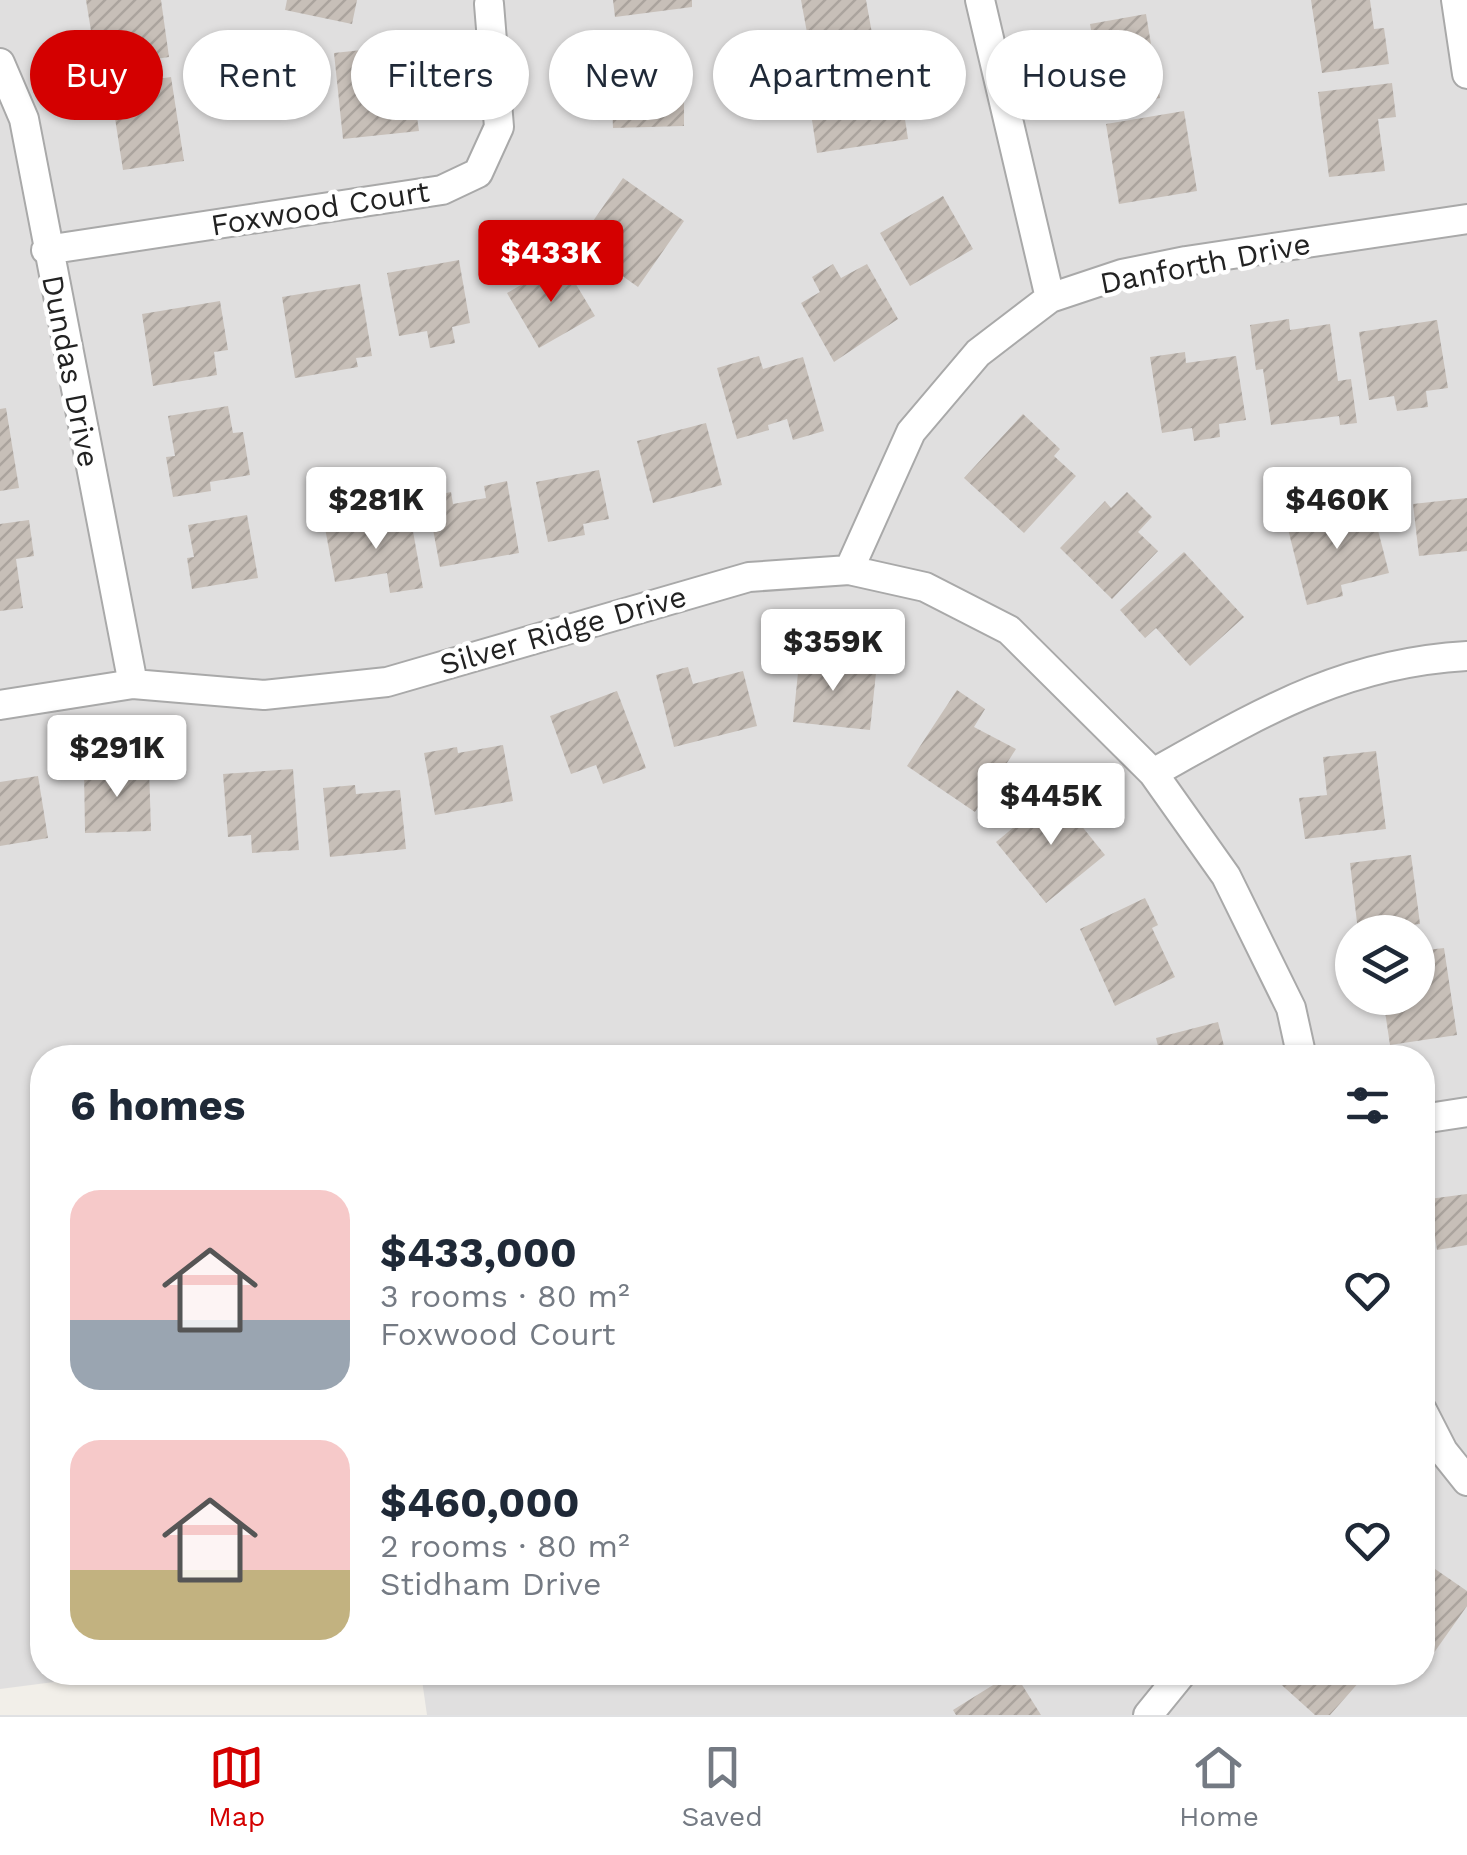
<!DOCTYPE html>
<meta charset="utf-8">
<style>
:root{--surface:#fff;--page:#f2f2f3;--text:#1f2937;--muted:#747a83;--line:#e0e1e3;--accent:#d40000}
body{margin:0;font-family:"Work Sans",sans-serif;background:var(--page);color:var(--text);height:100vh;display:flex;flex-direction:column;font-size:38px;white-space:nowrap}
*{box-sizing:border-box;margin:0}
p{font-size:32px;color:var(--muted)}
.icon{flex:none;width:55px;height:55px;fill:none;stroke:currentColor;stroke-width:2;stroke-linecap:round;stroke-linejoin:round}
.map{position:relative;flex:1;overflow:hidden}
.details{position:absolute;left:30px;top:1045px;width:1405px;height:640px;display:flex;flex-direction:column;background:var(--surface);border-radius:40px;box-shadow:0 2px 8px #0004}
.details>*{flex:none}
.guide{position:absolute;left:30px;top:30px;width:1408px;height:90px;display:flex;gap:20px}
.tools{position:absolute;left:1335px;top:915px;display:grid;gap:20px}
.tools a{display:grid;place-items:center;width:100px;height:100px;border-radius:50%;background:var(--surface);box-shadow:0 2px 8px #0004;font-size:50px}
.price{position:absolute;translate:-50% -85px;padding:0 22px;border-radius:10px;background:#fff;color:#222;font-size:32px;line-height:65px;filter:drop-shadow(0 2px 5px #0008)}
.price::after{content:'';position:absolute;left:50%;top:60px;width:30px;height:22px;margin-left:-15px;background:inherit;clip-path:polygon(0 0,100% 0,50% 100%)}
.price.current{background:var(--accent);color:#fff}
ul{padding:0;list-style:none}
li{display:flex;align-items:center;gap:30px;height:250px;padding:0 40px}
li span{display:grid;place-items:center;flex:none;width:280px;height:200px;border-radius:30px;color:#555}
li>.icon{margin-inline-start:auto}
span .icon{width:120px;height:120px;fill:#fffc;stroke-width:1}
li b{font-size:42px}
h2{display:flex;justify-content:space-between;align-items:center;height:120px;padding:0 40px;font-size:42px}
.chip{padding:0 35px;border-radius:45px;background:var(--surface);box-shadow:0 2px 8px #0004;font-size:35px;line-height:90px}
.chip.current{background:var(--accent);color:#fff}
.tab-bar{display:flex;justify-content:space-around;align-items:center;height:140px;border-top:2px solid var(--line);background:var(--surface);font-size:28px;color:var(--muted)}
.tab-bar a{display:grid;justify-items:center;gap:5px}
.tab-bar .current{color:var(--accent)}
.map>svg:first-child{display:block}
</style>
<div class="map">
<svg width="1467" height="1715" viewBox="0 0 1467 1715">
<defs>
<pattern id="building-hatch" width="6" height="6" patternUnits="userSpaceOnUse" patternTransform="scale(2.5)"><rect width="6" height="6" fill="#c7bfb8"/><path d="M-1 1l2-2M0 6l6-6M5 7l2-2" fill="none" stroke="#aba49e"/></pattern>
</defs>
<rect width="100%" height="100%" fill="#f2efe9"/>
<path fill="#e0dfdf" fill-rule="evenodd" d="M 0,0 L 1467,0 L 1467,1715 L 427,1715 L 421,1673 L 1422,1672 L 1422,1058 L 42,1058 L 42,1672 L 124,1673 L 0,1689 ZM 1352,932 L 1418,932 L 1418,998 L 1352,998 Z"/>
<path fill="url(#building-hatch)" d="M 86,0 L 161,0 L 169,57 L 97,68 Z
M 287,0 L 357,0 L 352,24 L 285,10 Z
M 613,0 L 692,0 L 692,7 L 615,17 Z
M 801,0 L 866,0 L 873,39 L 810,49 Z
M 1311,0 L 1370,0 L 1374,29 L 1384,28 L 1389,64 L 1322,73 Z
M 1146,14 L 1160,98 L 1087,111 L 1082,85 L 1100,82 L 1090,24 Z
M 666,42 L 668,98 L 684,98 L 684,126 L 613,128 L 611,78 L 594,79 L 593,45 Z
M 390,47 L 396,99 L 414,97 L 419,131 L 343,139 L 334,53 Z
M 896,60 L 908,139 L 817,153 L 805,74 Z
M 171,77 L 184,161 L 123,170 L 110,86 Z
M 1392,83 L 1396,117 L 1378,119 L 1385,171 L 1329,177 L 1318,92 Z
M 1184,111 L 1197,191 L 1119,204 L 1106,124 Z
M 623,178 L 684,221 L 638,287 L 577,244 Z
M 943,196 L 973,249 L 910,286 L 880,233 Z
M 459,260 L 470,323 L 452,327 L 455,343 L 430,348 L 427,331 L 399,336 L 387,273 Z
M 562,261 L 595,316 L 539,348 L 507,293 Z
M 833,264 L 841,278 L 867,264 L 898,319 L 834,362 L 801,303 L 820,292 L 812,277 Z
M 360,284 L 372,356 L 356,358 L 358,367 L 295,378 L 282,297 Z
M 220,301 L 228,350 L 214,352 L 217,375 L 153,386 L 142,314 Z
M 1289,319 L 1290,330 L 1330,324 L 1338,381 L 1351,379 L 1357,423 L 1340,425 L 1339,416 L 1271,425 L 1263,369 L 1256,370 L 1250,325 Z
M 1437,320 L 1448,388 L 1426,391 L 1428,407 L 1397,411 L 1394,396 L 1369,400 L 1359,332 Z
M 1185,352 L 1186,363 L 1236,356 L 1246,420 L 1219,424 L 1220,437 L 1194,441 L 1192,428 L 1162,433 L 1150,357 Z
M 759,356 L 763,369 L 803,357 L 824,431 L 793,440 L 787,419 L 768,425 L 769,430 L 737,439 L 717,368 Z
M 228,406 L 233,433 L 243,432 L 250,475 L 210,482 L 211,491 L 173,497 L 166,457 L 175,456 L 168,416 Z
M 6,408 L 19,488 L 0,491 L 0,409 Z
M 1023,414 L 1060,449 L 1054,456 L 1076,476 L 1024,533 L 964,478 Z
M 706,423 L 722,485 L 653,503 L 637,441 Z
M 599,470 L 609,519 L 583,524 L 585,535 L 548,542 L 536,482 Z
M 507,481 L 519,553 L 440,567 L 427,497 L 451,492 L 453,504 L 486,498 L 484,486 Z
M 1127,492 L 1152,517 L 1138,532 L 1158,551 L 1112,599 L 1060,548 L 1105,501 L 1111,508 Z
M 1467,498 L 1467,551 L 1419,556 L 1413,504 Z
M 1371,503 L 1389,573 L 1341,585 L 1343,596 L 1307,605 L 1287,525 Z
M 410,514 L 423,588 L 390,593 L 387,573 L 335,582 L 325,528 Z
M 247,515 L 258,578 L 192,589 L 187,558 L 194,557 L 188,525 Z
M 29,520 L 34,556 L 16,559 L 23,608 L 0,611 L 0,524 Z
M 1184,552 L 1244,617 L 1190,666 L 1156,628 L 1145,638 L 1120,610 Z
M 800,653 L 836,656 L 834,669 L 876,673 L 870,730 L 793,722 Z
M 688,667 L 693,684 L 743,671 L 757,726 L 674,747 L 656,675 Z
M 957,690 L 985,709 L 974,727 L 1016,749 L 975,812 L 907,766 Z
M 617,691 L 646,768 L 603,784 L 596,765 L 571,774 L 550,716 Z
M 503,745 L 513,801 L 435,815 L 424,753 L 457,747 L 458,753 Z
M 1376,751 L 1386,829 L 1305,839 L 1299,798 L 1327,795 L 1323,757 Z
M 149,767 L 151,831 L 85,833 L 84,769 Z
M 293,769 L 299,850 L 252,853 L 251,835 L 228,837 L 223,774 Z
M 38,776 L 48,838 L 0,846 L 0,782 Z
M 355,785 L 356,794 L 400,790 L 406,849 L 330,857 L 323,788 Z
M 1055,793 L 1105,855 L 1046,903 L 996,842 Z
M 1411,855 L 1420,924 L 1358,931 L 1350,863 Z
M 1145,898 L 1158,925 L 1152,928 L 1175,977 L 1115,1006 L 1080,929 Z
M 1444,948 L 1457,1035 L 1390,1045 L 1383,998 L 1418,998 L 1418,951 Z
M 1218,1022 L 1227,1058 L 1161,1058 L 1156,1038 Z
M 1467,1194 L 1467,1245 L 1437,1250 L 1429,1199 Z
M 1422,1560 L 1467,1591 L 1467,1606 L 1426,1664 Z
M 1014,1672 L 1041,1715 L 956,1715 L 953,1710 Z
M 1281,1672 L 1368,1672 L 1330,1715 L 1315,1715 L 1275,1679 Z"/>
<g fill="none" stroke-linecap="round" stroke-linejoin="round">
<g stroke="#a9a9a9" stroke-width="32">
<path id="street" d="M 980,0 L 1050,298
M 1456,0 L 1467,74
M 0,63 L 24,119 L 133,684
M 46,250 L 442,190 L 478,173 L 499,127 L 489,4
M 849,570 L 911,432 L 978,353 L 1050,298 L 1122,274 L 1186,261 L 1467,219
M 0,705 L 133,684 L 264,695 L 387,682 L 749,577 L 849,570 L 925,587 L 1009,630 L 1153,773 L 1226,876 L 1291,1008 L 1302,1058
M 1153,773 C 1259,714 1342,663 1467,656
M 1422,1119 L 1467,1112
M 1422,1410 L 1443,1451 L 1467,1481
M 1148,1715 L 1183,1672"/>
</g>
<use href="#street" stroke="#fff" stroke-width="28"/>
</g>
<g text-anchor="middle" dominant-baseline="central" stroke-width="9" stroke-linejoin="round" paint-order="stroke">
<g font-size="30" fill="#222" stroke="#fff">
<text transform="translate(320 208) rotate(-9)">Foxwood Court</text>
<text transform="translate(1205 263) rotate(-11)">Danforth Drive</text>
<text transform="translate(71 371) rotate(79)">Dundas Drive</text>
<text transform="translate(563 630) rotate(-16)">Silver Ridge Drive</text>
</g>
</g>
</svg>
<div class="tools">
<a><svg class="icon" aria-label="layers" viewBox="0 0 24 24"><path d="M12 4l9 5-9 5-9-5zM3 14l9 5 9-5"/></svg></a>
</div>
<b class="price current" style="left:551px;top:305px">$433K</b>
<b class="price" style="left:376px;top:552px">$281K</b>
<b class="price" style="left:1337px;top:552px">$460K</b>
<b class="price" style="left:833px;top:694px">$359K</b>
<b class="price" style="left:117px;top:800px">$291K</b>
<b class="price" style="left:1051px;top:848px">$445K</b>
<div class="guide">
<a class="chip current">Buy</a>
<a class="chip">Rent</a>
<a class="chip">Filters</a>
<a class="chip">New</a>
<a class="chip">Apartment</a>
<a class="chip">House</a>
</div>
<section class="details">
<h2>6 homes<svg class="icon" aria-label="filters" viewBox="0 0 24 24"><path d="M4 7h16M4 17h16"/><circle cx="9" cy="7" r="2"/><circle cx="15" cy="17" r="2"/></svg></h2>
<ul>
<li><span style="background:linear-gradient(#f6c9c9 65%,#9aa5b1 0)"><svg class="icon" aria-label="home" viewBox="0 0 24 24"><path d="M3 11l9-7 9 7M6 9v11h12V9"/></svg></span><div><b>$433,000</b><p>3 rooms · 80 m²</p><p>Foxwood Court</p></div><svg class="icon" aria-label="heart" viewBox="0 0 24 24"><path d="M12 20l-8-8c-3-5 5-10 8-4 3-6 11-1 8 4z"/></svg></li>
<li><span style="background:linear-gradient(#f6c9c9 65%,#c2b280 0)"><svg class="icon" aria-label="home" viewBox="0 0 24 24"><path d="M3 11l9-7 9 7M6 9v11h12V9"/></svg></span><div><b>$460,000</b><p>2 rooms · 80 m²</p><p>Stidham Drive</p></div><svg class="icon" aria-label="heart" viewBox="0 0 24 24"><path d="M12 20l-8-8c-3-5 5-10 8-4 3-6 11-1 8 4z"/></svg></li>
</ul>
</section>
</div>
<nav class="tab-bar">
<a class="current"><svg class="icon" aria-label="map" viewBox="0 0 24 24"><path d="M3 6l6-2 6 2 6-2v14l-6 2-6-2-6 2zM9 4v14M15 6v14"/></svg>Map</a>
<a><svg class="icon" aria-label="saved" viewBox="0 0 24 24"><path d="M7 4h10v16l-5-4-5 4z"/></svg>Saved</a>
<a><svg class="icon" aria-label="home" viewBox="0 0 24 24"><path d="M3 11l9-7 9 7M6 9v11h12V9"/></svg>Home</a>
</nav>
